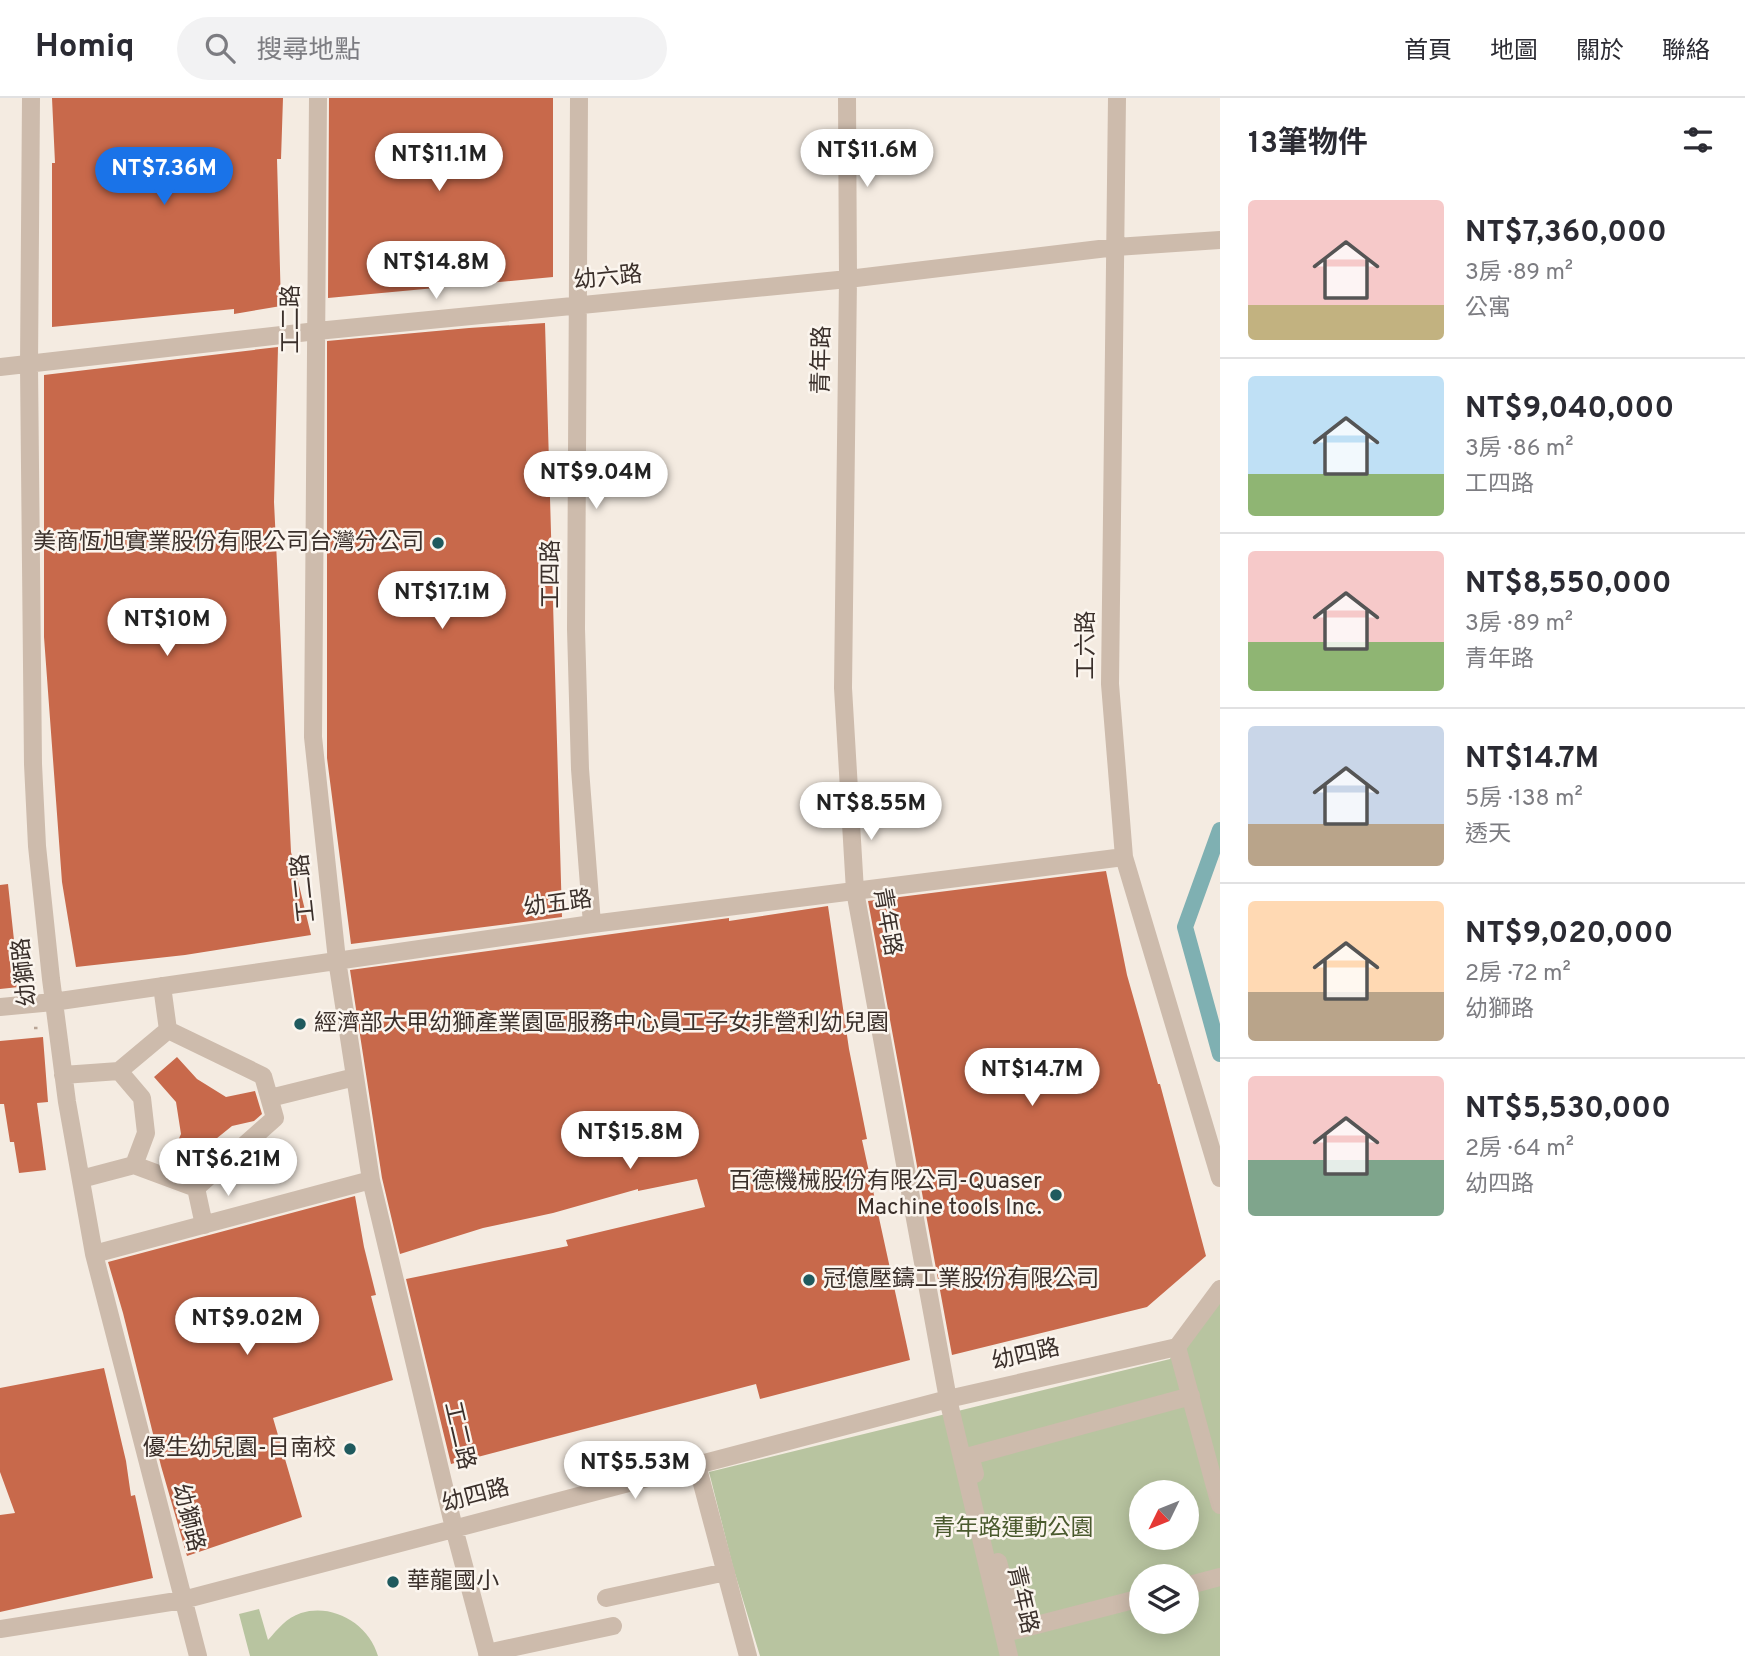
<!DOCTYPE html>
<html lang="zh-TW">
<meta charset="utf-8">
<style>
:root{--surface:#fff;--page:#f2f2f3;--text:#2b2b33;--muted:#7c7c81;--line:#e1e1e2;--accent:#1a73e8}
body{margin:0;font-family:Overpass,"Noto Sans TC",sans-serif;background:var(--page);color:var(--text);height:100vh;display:flex;flex-direction:column;font-size:26px;white-space:nowrap}
*{box-sizing:border-box;margin:0}
p{font-size:23px;color:var(--muted)}
.icon{flex:none;width:38px;height:38px;fill:none;stroke:currentColor;stroke-width:2;stroke-linecap:round;stroke-linejoin:round}
.map{position:relative;flex:1;overflow:hidden}
.details{display:flex;flex-direction:column;background:var(--surface);width:525px}
.details>*{flex:none}
.needle{width:46px;rotate:227deg}
.buttons{position:absolute;left:1129px;top:1382px;display:grid;gap:14px}
.buttons a{display:grid;place-items:center;width:70px;height:70px;border-radius:50%;background:var(--surface);box-shadow:0 4px 18px #0003;font-size:35px}
.price{position:absolute;translate:-50% -60px;padding:0 16px;border-radius:24px;background:#fff;color:#222;font-size:23px;line-height:46px;filter:drop-shadow(0 2px 4px #0008)}
.price::after{content:'';position:absolute;left:50%;top:42px;width:21px;height:16px;margin-left:-10px;background:inherit;clip-path:polygon(0 0,100% 0,50% 100%)}
.price.current{background:var(--accent);color:#fff}
ul{padding:0;list-style:none}
li{display:flex;align-items:center;gap:21px;height:175px;padding:0 28px}
li+li{border-top:2px solid var(--line)}
li span{display:grid;place-items:center;flex:none;width:196px;height:140px;border-radius:7px;color:#555}
li>.icon{margin-inline-start:auto}
span .icon{width:84px;height:84px;fill:#fffc;stroke-width:1}
li b{font-size:30px}
h2{display:flex;justify-content:space-between;align-items:center;height:84px;padding:0 28px;font-size:30px}
header{display:flex;align-items:center;gap:42px;box-sizing:border-box;height:98px;padding:0 35px;background:var(--surface);border-bottom:2px solid var(--line)}
header strong{font-size:33px}
nav{display:flex;gap:38px;margin-inline-start:auto;font-size:24px}
.search{width:490px;height:63px;background:var(--page);display:flex;align-items:center;gap:18px;box-sizing:border-box;padding:0 24px;border-radius:38px;color:var(--muted);font-size:26px}
main{display:flex;flex:1;min-height:0}
.map>svg:first-child{display:block}
</style>
<header>
<strong>Homiq</strong>
<div class="search"><svg class="icon" aria-label="search" viewBox="0 0 24 24"><circle cx="10" cy="10" r="6"/><path d="M15 15l6 6"/></svg>搜尋地點</div>
<nav><a>首頁</a><a>地圖</a><a>關於</a><a>聯絡</a></nav>
</header>
<main>
<div class="map">
<svg width="1220" height="1558" viewBox="0 0 1220 1558">
<rect width="100%" height="100%" fill="#f4ebe1"/>
<path fill="#b8c4a0" fill-rule="evenodd" d="M 1220,1202 L 1220,1558 L 760,1558 L 733,1469 L 709,1374 L 1170,1261 L 1177,1249 ZM 1141,1395 L 1186,1395 L 1186,1440 L 1141,1440 ZM 1141,1479 L 1186,1479 L 1186,1524 L 1141,1524 Z
M 259,1511 L 268,1542 C 278,1531 286,1520 301,1515 C 333,1505 369,1526 378,1558 L 250,1558 L 239,1516 Z"/>
<g fill="none" stroke-linecap="round" stroke-linejoin="round">
<path stroke="#7fb0b2" stroke-width="16" d="M 1220,732 L 1185,829 L 1220,956"/>
</g>
<path fill="#c8694b" d="M 52,0 L 283,0 L 281,61 L 277,61 L 281,208 L 234,216 L 234,211 L 52,229 L 52,65 L 55,65 Z
M 329,0 L 553,0 L 553,179 L 328,200 Z
M 545,225 L 562,819 L 351,846 L 327,660 L 327,243 L 469,230 Z
M 278,249 L 274,404 L 291,754 L 311,837 L 185,857 L 76,869 L 62,784 L 44,539 L 44,277 Z
M 1106,773 L 1127,877 L 1158,986 L 1160,986 L 1206,1158 L 1147,1209 L 952,1257 L 868,803 Z
M 8,786 L 19,889 L 0,891 L 0,787 Z
M 828,808 L 849,951 L 867,1041 L 862,1042 L 910,1262 L 760,1301 L 756,1286 L 451,1366 L 406,1181 L 568,1148 L 566,1142 L 705,1109 L 697,1081 L 638,1093 L 638,1091 L 553,1115 L 483,1130 L 400,1156 L 382,1080 L 350,872 L 729,820 L 729,823 Z
M 43,939 L 48,1004 L 37,1005 L 46,1072 L 19,1075 L 14,1044 L 10,1044 L 4,1006 L 0,1006 L 0,943 Z
M 177,959 L 197,981 L 226,999 L 255,993 L 262,1016 L 254,1023 L 232,1028 L 206,1049 L 194,1077 L 167,1067 L 181,1036 L 176,1004 L 154,979 Z
M 355,1098 L 364,1149 L 376,1197 L 371,1198 L 393,1282 L 273,1320 L 302,1419 L 187,1458 L 161,1368 L 123,1215 L 108,1164 Z
M 104,1270 L 126,1363 L 131,1398 L 135,1397 L 153,1480 L 0,1514 L 0,1417 L 15,1415 L 0,1374 L 0,1290 Z"/>
<g fill="none" stroke-linecap="round" stroke-linejoin="round">
<path stroke="#b9a596" stroke-width="2.5" stroke-dasharray="3.5 3.5" stroke-linecap="butt" d="M 28,884 L 36,883
M 34,930 L 41,930"/>
<path stroke="#cdbbac" stroke-width="18" d="M 31,0 L 29,268 L 33,666 L 37,748 L 51,881 L 67,1004 L 94,1156 L 198,1558
M 318,0 L 313,639 L 337,862 L 371,1082 L 454,1430 L 488,1558
M 579,0 L 576,531 L 580,671 L 592,826
M 847,0 L 848,181 L 843,590 L 855,793 L 948,1301 L 1009,1558
M 1117,0 L 1110,586 L 1124,759 L 1220,1080
M 0,269 L 317,233 L 848,181 L 1116,149 L 1220,142
M 162,888 L 168,932
M 0,909 L 53,904 L 592,826 L 1124,759
M 63,977 L 119,973
M 270,1000 L 355,979
M 81,1081 L 134,1067 L 196,1090 L 275,1020 L 263,978 L 168,932 L 119,973 L 142,1000 L 146,1035 L 134,1067
M 196,1090 L 204,1127
M 94,1156 L 371,1082
M 1177,1249 L 1220,1407
M 697,1367 L 748,1558
M 975,1376 L 970,1358 L 1191,1298
M 998,1464 L 1017,1532 L 1004,1535
M 1186,1488 L 1220,1479
M 606,1500 L 726,1474
M 0,1531 L 183,1502 L 948,1301 L 1177,1249 L 1220,1191
M 1017,1532 L 1141,1500
M 487,1555 L 613,1528"/>
</g>
<g fill="#1f5a5e" stroke="#fbf5ee" stroke-width="2.5">
<circle cx="438" cy="445" r="7"/>
<circle cx="300" cy="926" r="7"/>
<circle cx="1056" cy="1097" r="7"/>
<circle cx="809" cy="1182" r="7"/>
<circle cx="350" cy="1351" r="7"/>
<circle cx="393" cy="1484" r="7"/>
</g>
<g text-anchor="middle" dominant-baseline="central" stroke-width="5" stroke-linejoin="round" paint-order="stroke">
<g font-size="23" fill="#3b302b" stroke="#fbf5ee">
<text transform="translate(608 181) rotate(-6)">幼六路</text>
<text transform="translate(292 221) rotate(-90)">工二路</text>
<text transform="translate(823 262) rotate(-89)">青年路</text>
<text transform="translate(552 476) rotate(-90)">工四路</text>
<text transform="translate(1087 547) rotate(-90)">工六路</text>
<text transform="translate(305 790) rotate(-96)">工二路</text>
<text transform="translate(558 807) rotate(-8)">幼五路</text>
<text transform="translate(886 824) rotate(80)">青年路</text>
<text transform="translate(26 874) rotate(-96)">幼獅路</text>
<text transform="translate(1026 1258) rotate(-13)">幼四路</text>
<text transform="translate(458 1338) rotate(77)">工二路</text>
<text transform="translate(476 1399) rotate(-15)">幼四路</text>
<text transform="translate(187 1420) rotate(76)">幼獅路</text>
<text transform="translate(1021 1502) rotate(77)">青年路</text>
</g>
<g font-size="23" fill="#3b302b" stroke="#fbf5ee" text-anchor="end">
<text x="424" y="445">美商恆旭實業股份有限公司台灣分公司</text>
<text x="314" y="926" text-anchor="start">經濟部大甲幼獅產業園區服務中心員工子女非營利幼兒園</text>
<text x="1042" y="1084">百德機械股份有限公司-Quaser<tspan x="1042" dy="26">Machine tools Inc.</tspan></text>
<text x="823" y="1182" text-anchor="start">冠億壓鑄工業股份有限公司</text>
<text x="336" y="1351">優生幼兒園-日南校</text>
<text x="407" y="1484" text-anchor="start">華龍國小</text>
</g>
<g font-size="23" fill="#4a5a2e" stroke="#fbf5ee">
<text x="1013" y="1431">青年路運動公園</text>
</g>
</g>
</svg>
<div class="buttons">
<a><svg class="needle" viewBox="-14 -14 28 28"><path d="M0-13l5 13h-10z" fill="#e53935"/><path d="M0 13l5-13h-10z" fill="#7c7c81"/></svg></a>
<a><svg class="icon" aria-label="layers" viewBox="0 0 24 24"><path d="M12 4l9 5-9 5-9-5zM3 14l9 5 9-5"/></svg></a>
</div>
<b class="price" style="left:867px;top:91px">NT$11.6M</b>
<b class="price" style="left:439px;top:95px">NT$11.1M</b>
<b class="price current" style="left:164px;top:109px">NT$7.36M</b>
<b class="price" style="left:436px;top:203px">NT$14.8M</b>
<b class="price" style="left:596px;top:413px">NT$9.04M</b>
<b class="price" style="left:442px;top:533px">NT$17.1M</b>
<b class="price" style="left:167px;top:560px">NT$10M</b>
<b class="price" style="left:871px;top:744px">NT$8.55M</b>
<b class="price" style="left:1032px;top:1010px">NT$14.7M</b>
<b class="price" style="left:630px;top:1073px">NT$15.8M</b>
<b class="price" style="left:228px;top:1100px">NT$6.21M</b>
<b class="price" style="left:247px;top:1259px">NT$9.02M</b>
<b class="price" style="left:635px;top:1403px">NT$5.53M</b>
</div>
<section class="details">
<h2>13筆物件<svg class="icon" aria-label="filters" viewBox="0 0 24 24"><path d="M4 7h16M4 17h16"/><circle cx="9" cy="7" r="2"/><circle cx="15" cy="17" r="2"/></svg></h2>
<ul>
<li><span style="background:linear-gradient(#f6c9c9 75%,#c2b280 0)"><svg class="icon" aria-label="home" viewBox="0 0 24 24"><path d="M3 11l9-7 9 7M6 9v11h12V9"/></svg></span><div><b>NT$7,360,000</b><p>3房 · 89 m²</p><p>公寓</p></div></li>
<li><span style="background:linear-gradient(#bfe0f5 70%,#8fb573 0)"><svg class="icon" aria-label="home" viewBox="0 0 24 24"><path d="M3 11l9-7 9 7M6 9v11h12V9"/></svg></span><div><b>NT$9,040,000</b><p>3房 · 86 m²</p><p>工四路</p></div></li>
<li><span style="background:linear-gradient(#f6c9c9 65%,#8fb573 0)"><svg class="icon" aria-label="home" viewBox="0 0 24 24"><path d="M3 11l9-7 9 7M6 9v11h12V9"/></svg></span><div><b>NT$8,550,000</b><p>3房 · 89 m²</p><p>青年路</p></div></li>
<li><span style="background:linear-gradient(#c9d6e8 70%,#b9a48a 0)"><svg class="icon" aria-label="home" viewBox="0 0 24 24"><path d="M3 11l9-7 9 7M6 9v11h12V9"/></svg></span><div><b>NT$14.7M</b><p>5房 · 138 m²</p><p>透天</p></div></li>
<li><span style="background:linear-gradient(#ffd9b3 65%,#b9a48a 0)"><svg class="icon" aria-label="home" viewBox="0 0 24 24"><path d="M3 11l9-7 9 7M6 9v11h12V9"/></svg></span><div><b>NT$9,020,000</b><p>2房 · 72 m²</p><p>幼獅路</p></div></li>
<li><span style="background:linear-gradient(#f6c9c9 60%,#7fa58c 0)"><svg class="icon" aria-label="home" viewBox="0 0 24 24"><path d="M3 11l9-7 9 7M6 9v11h12V9"/></svg></span><div><b>NT$5,530,000</b><p>2房 · 64 m²</p><p>幼四路</p></div></li>
</ul>
</section>
</main>
